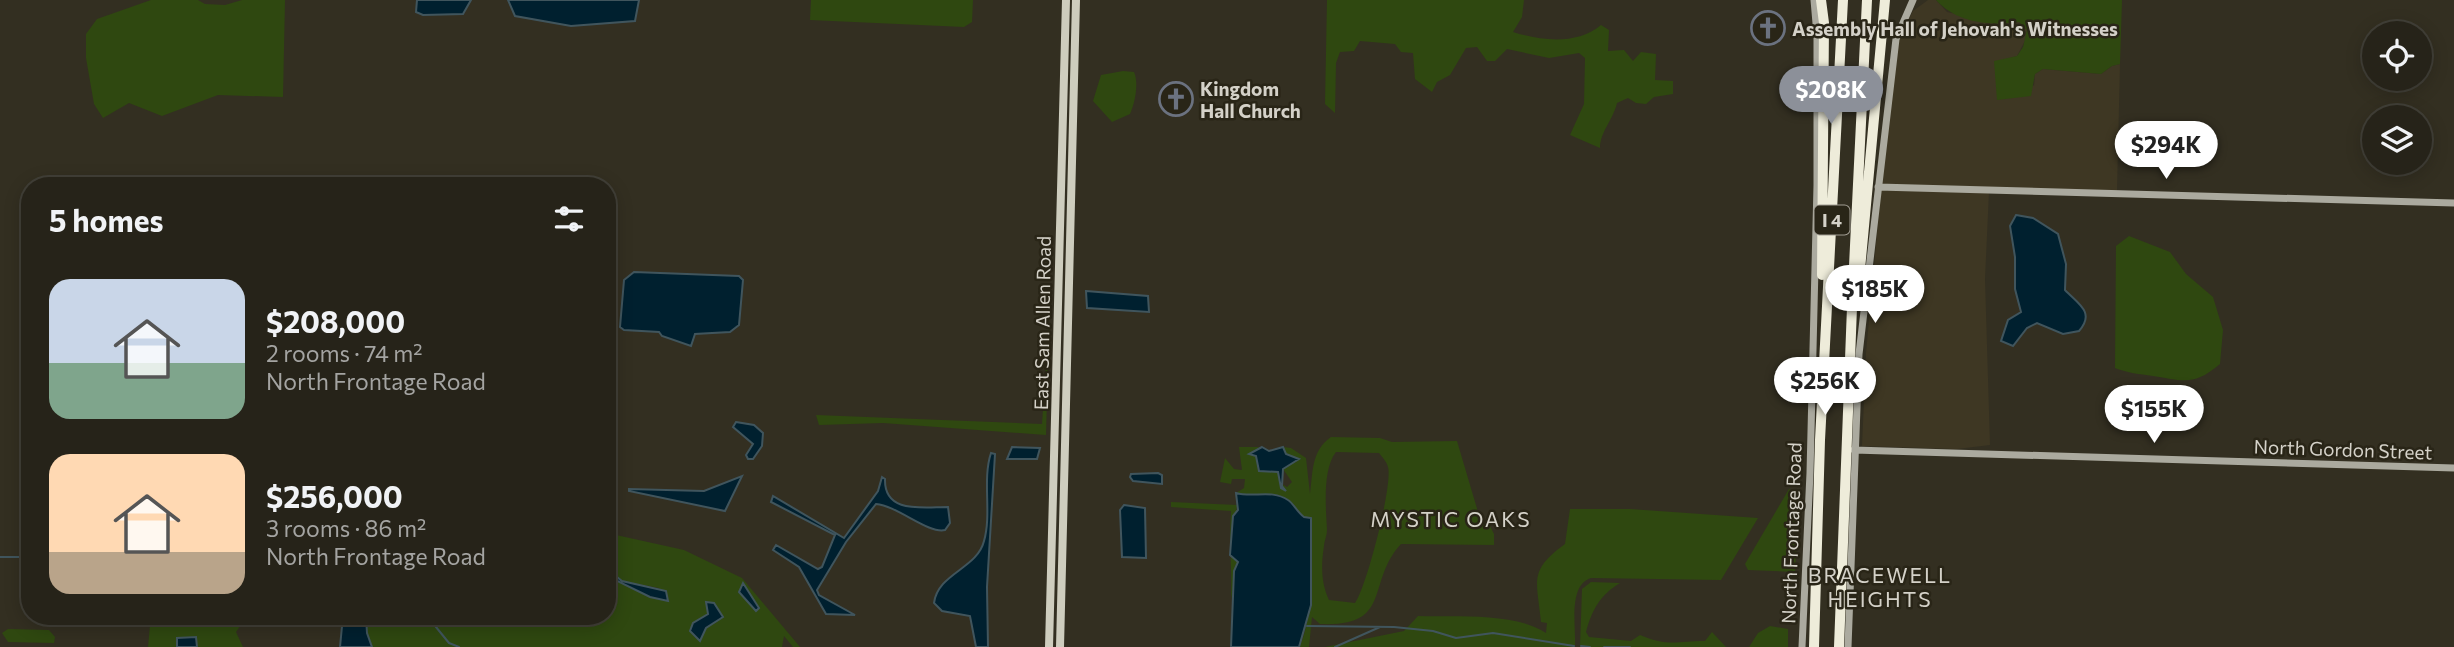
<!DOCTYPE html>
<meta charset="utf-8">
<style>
:root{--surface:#262319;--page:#2e2b22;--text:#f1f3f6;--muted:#a4a4a2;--line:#424038;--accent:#8c9099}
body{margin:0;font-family:Commissioner,sans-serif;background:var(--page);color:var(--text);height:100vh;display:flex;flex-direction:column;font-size:26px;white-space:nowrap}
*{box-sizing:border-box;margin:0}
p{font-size:23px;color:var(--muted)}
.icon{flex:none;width:38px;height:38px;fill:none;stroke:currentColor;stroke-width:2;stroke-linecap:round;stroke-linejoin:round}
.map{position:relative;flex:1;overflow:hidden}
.side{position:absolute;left:21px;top:177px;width:595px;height:448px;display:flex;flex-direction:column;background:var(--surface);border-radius:28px;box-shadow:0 4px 18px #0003,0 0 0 2px var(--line)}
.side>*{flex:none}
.fabs{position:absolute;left:2362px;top:21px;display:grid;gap:14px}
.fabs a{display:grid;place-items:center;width:70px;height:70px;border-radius:50%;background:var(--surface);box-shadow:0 4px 18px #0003,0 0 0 2px var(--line);font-size:35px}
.price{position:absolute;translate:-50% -60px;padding:0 16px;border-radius:24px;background:#fff;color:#222;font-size:23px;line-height:46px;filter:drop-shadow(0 2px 4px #0008)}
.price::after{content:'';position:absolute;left:50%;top:42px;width:21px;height:16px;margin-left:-10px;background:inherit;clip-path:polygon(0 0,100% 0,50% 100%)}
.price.active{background:var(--accent);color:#fff}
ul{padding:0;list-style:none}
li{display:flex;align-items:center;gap:21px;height:175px;padding:0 28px}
li span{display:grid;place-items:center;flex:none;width:196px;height:140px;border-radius:21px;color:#555}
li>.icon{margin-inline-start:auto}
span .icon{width:84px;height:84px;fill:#fffc;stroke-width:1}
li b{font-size:30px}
h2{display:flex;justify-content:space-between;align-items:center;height:84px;padding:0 28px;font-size:30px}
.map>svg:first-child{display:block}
</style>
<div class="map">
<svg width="2454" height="647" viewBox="0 0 2454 647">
<rect width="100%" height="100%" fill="#332f21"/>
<path fill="#3e3723" d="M 1928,0 L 1936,0 L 1947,12 L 2004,24 L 2019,22 L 2027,30 L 2027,37 L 2017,56 L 2007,59 L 2034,86 L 2035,74 L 2043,69 L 2101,74 L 2112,66 L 2120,64 L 2117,191 L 1881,185 L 1899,39 L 1913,11 Z
M 1881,190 L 1989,192 L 1985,279 L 1990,445 L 1957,449 L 1862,446 L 1866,353 Z"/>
<path fill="#2f4810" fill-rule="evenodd" d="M 151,0 L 198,0 L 205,4 L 225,5 L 242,0 L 285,0 L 283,97 L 218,95 L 162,116 L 129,103 L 103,118 L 94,104 L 86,58 L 86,34 L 97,19 Z
M 811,0 L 973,0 L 972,22 L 964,27 L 810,20 Z
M 1327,0 L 1524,0 L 1522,17 L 1513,32 C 1542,41 1577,45 1601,25 L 1609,30 L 1608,51 L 1624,50 L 1633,61 L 1641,52 L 1656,54 L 1655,80 L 1673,81 L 1673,94 L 1654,97 L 1646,104 L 1636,103 L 1628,98 L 1617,103 C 1613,120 1600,132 1600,148 L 1570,135 L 1584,104 L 1585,58 L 1579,53 L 1549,58 L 1507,49 L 1495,61 L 1487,61 L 1477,47 L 1466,48 L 1450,75 L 1437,82 L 1432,92 L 1415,79 L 1413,53 L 1401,52 L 1395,44 L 1360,41 L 1354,51 L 1340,52 L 1336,63 L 1335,113 L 1325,104 Z
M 1936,0 L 2122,0 L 2120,64 L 2112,66 L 2101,74 L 2043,69 L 2035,74 L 2031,96 L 1997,100 L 1994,61 L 2017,56 L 2023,47 L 2027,30 L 2019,22 C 1989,26 1957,23 1936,0 Z
M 1123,71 L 1134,72 C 1139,83 1135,103 1130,114 L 1112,122 L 1093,101 L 1101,75 Z
M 2129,236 L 2170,252 L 2186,274 L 2213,297 L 2223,330 L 2220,364 C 2194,386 2184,381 2153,376 C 2139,374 2128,373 2115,368 L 2116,246 Z
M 1049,320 L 1046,435 L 883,423 L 819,425 L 816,415 L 1042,424 Z
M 1331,437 L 1380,438 L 1392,442 L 1457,441 L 1481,522 L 1489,524 L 1494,534 L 1494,545 L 1401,544 C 1365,583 1394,627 1320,624 L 1312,617 L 1309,647 L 1299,647 C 1315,621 1316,516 1287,499 C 1271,490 1254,497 1236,493 L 1244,488 L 1245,479 L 1232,479 L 1231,484 L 1220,482 L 1225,458 L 1234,469 L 1242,470 L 1239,447 L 1258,447 L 1259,449 L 1254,450 L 1252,456 L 1256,456 L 1258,470 L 1278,472 L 1280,486 L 1286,490 L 1282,484 L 1287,487 L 1292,482 L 1283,469 L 1286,464 L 1297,462 L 1286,454 L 1283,447 L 1291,448 L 1306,458 L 1310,494 C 1313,472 1311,451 1331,437 ZM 1336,452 L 1379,453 C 1382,457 1387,462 1388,467 C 1393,484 1367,586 1355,603 L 1329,600 C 1321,583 1321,565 1324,546 C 1324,541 1327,536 1327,530 C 1326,509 1322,470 1336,452 Z
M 1789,489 L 1799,495 L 1795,572 L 1748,570 L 1745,564 Z
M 1171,502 L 1237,505 L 1230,555 L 1238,562 L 1231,599 C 1232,569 1229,541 1231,511 L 1171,507 Z
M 1570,509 L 1630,509 L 1758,518 L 1721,580 L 1591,578 C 1568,585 1576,626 1575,647 L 1325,647 L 1404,631 L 1418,616 C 1456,617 1515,612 1546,633 L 1547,623 L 1541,622 C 1537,580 1528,571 1565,544 Z
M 607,533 L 684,550 L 742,578 L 800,647 L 793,647 L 784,636 L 782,647 L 372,647 L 367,633 L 366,616 L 607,616 L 607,576 L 650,597 L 667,600 L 659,588 L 622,581 L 607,569 ZM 709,612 L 717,622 L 706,628 L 697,639 L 691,633 L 695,621 L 703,620 Z
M 1591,582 L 1620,583 C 1600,595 1592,610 1586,632 L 1589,637 L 1631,641 L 1640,635 C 1668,647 1677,641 1705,641 L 1712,632 L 1726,647 L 1580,647 L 1582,589 Z
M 156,616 L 247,616 L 236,632 L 243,647 L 197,647 L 177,638 L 177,647 L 148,647 L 150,625 Z
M 1770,626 L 1788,629 L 1788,647 L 1749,647 L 1758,633 Z
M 8,629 L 49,630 L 55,637 L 54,643 L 8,642 L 2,633 Z"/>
<path fill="#00202f" stroke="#40555d" stroke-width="2" d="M 417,0 L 471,0 L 463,14 L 423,15 L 416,12 Z
M 508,0 L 639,0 L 635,21 L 571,26 L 515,16 Z
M 2016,215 L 2033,218 L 2058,234 L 2066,264 L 2065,290 C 2077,303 2096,312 2079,331 L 2063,334 L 2037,323 L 2027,328 L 2013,346 L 2001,341 L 2008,320 L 2021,312 L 2015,289 L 2015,257 L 2010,226 Z
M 634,272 L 739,276 L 743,280 L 739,325 L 730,332 L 695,334 L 691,346 L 662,336 L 659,332 L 624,330 L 620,327 L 624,280 Z
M 1086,291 L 1148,296 L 1149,312 L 1087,308 Z
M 736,422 L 754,425 L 763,433 L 762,446 L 753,459 L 748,459 L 746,455 L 753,444 L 733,427 Z
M 1012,447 L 1040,448 L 1037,459 L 1007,459 Z
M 1262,447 L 1269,451 L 1283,447 L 1286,454 L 1299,459 L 1283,469 L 1282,486 L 1286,491 L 1281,488 L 1278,472 L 1259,471 L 1256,456 L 1249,454 Z
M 991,453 L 995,454 L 987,587 L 988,647 L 976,647 L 970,616 L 942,611 L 934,603 C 938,573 977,569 984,541 C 992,513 982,480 991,453 Z
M 1158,473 L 1162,475 L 1162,484 L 1133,481 L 1130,477 L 1131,474 Z
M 742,476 L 725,511 L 629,491 L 629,489 L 704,491 Z
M 882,477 L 885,479 C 884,514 922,507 948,507 L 950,523 L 945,530 C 928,534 898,506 876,504 L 846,542 L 817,590 L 819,595 L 855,615 L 826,614 L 799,567 L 773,550 L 776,545 L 818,569 L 822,567 L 835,535 L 771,502 L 773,496 L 844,538 L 878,491 Z
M 1236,493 C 1254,498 1271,489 1288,500 C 1293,503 1298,513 1304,517 L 1311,518 L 1311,605 L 1299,647 L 1231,647 L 1234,571 L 1238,562 L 1230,555 L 1233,516 L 1238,510 Z
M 1124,505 L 1145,508 L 1146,558 L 1122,557 L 1120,510 Z
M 607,569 L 622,581 L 666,591 L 668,601 L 650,597 L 607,576 Z
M 743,583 L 759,608 L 756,611 L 739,592 Z
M 706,602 L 714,603 L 723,617 L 706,628 L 700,641 L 690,631 L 693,623 L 708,614 Z
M 343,616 L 366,616 L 367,633 L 372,647 L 340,647 Z
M 196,637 L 197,647 L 177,647 L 177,638 Z"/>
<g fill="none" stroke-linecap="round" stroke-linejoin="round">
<path stroke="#40555d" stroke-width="2" d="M 0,557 L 30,557
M 427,616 L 449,643 L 459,647
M 1307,626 L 1394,627 L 1433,631 L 1456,638 L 1493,633 L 1574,646
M 1581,646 L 1590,647
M 1335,647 L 1380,627
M 1604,647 L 1630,647"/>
<path stroke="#abaa9f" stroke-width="7" d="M 1878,187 L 2454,203
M 1854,450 L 2454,468
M 1802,647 L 1810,473 L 1817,185 L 1817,35 L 1814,0
M 1848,647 L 1859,354 L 1896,39 L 1913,0"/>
<path stroke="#cecdbe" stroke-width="8" d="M 1049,647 L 1066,0
M 1060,647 L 1076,0"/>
<path stroke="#eeecda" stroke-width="10" d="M 1821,0 L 1824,23 L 1822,275
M 1859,280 L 1885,0
M 1814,647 L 1820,440 L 1843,0
M 1839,647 L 1852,307 L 1867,0"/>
</g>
<defs>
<g id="church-ring" transform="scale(1.75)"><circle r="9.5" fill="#292517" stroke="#6b7280" stroke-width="1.5"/><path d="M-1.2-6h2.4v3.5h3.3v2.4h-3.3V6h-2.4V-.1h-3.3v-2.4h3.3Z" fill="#6b7280"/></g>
</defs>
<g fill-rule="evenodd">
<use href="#church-ring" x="1768" y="28"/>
<use href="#church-ring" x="1176" y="99"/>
</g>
<g text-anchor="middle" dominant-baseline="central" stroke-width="5" stroke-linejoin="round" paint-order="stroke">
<rect fill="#292517" stroke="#a19d93" stroke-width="2" x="1814.5" y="205.5" width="35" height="29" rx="5"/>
<g font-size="18" font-weight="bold" fill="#d4d1c8">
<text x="1832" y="220">I 4</text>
</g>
<g font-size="19" font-weight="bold" fill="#d4d1c8" stroke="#292517" text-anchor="start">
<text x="1792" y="28">Assembly Hall of Jehovah's Witnesses</text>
<text x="1200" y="88">Kingdom<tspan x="1200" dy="22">Hall Church</tspan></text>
</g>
<g font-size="19" fill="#d4d1c8" stroke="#292517">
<text transform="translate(1042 323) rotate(-89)">East Sam Allen Road</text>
<text transform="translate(2343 449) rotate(2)">North Gordon Street</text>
<text transform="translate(1791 533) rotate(-88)">North Frontage Road</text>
</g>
<g font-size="21" letter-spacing="2" fill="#d4d1c8" stroke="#292517">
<text x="1451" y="518">MYSTIC OAKS</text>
<text x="1880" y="574">BRACEWELL<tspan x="1880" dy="24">HEIGHTS</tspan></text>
</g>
</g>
</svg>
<div class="fabs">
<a><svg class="icon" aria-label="locate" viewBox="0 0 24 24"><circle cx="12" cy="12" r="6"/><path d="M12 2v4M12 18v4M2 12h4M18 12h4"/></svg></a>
<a><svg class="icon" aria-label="layers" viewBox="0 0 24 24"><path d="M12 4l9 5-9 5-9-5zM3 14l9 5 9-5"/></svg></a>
</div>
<b class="price active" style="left:1831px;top:126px">$208K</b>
<b class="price" style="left:2166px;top:181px">$294K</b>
<b class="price" style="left:1875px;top:325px">$185K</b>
<b class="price" style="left:1825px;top:417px">$256K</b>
<b class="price" style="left:2154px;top:445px">$155K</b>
<section class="side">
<h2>5 homes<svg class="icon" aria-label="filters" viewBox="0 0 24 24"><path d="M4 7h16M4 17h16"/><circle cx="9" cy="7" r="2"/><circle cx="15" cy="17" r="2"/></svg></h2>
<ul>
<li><span style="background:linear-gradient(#c9d6e8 60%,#7fa58c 0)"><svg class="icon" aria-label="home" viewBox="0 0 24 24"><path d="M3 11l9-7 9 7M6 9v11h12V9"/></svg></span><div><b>$208,000</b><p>2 rooms · 74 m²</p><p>North Frontage Road</p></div></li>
<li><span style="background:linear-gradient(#ffd9b3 70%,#b9a48a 0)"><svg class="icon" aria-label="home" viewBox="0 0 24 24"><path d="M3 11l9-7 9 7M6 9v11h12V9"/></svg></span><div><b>$256,000</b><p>3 rooms · 86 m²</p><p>North Frontage Road</p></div></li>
</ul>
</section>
</div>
